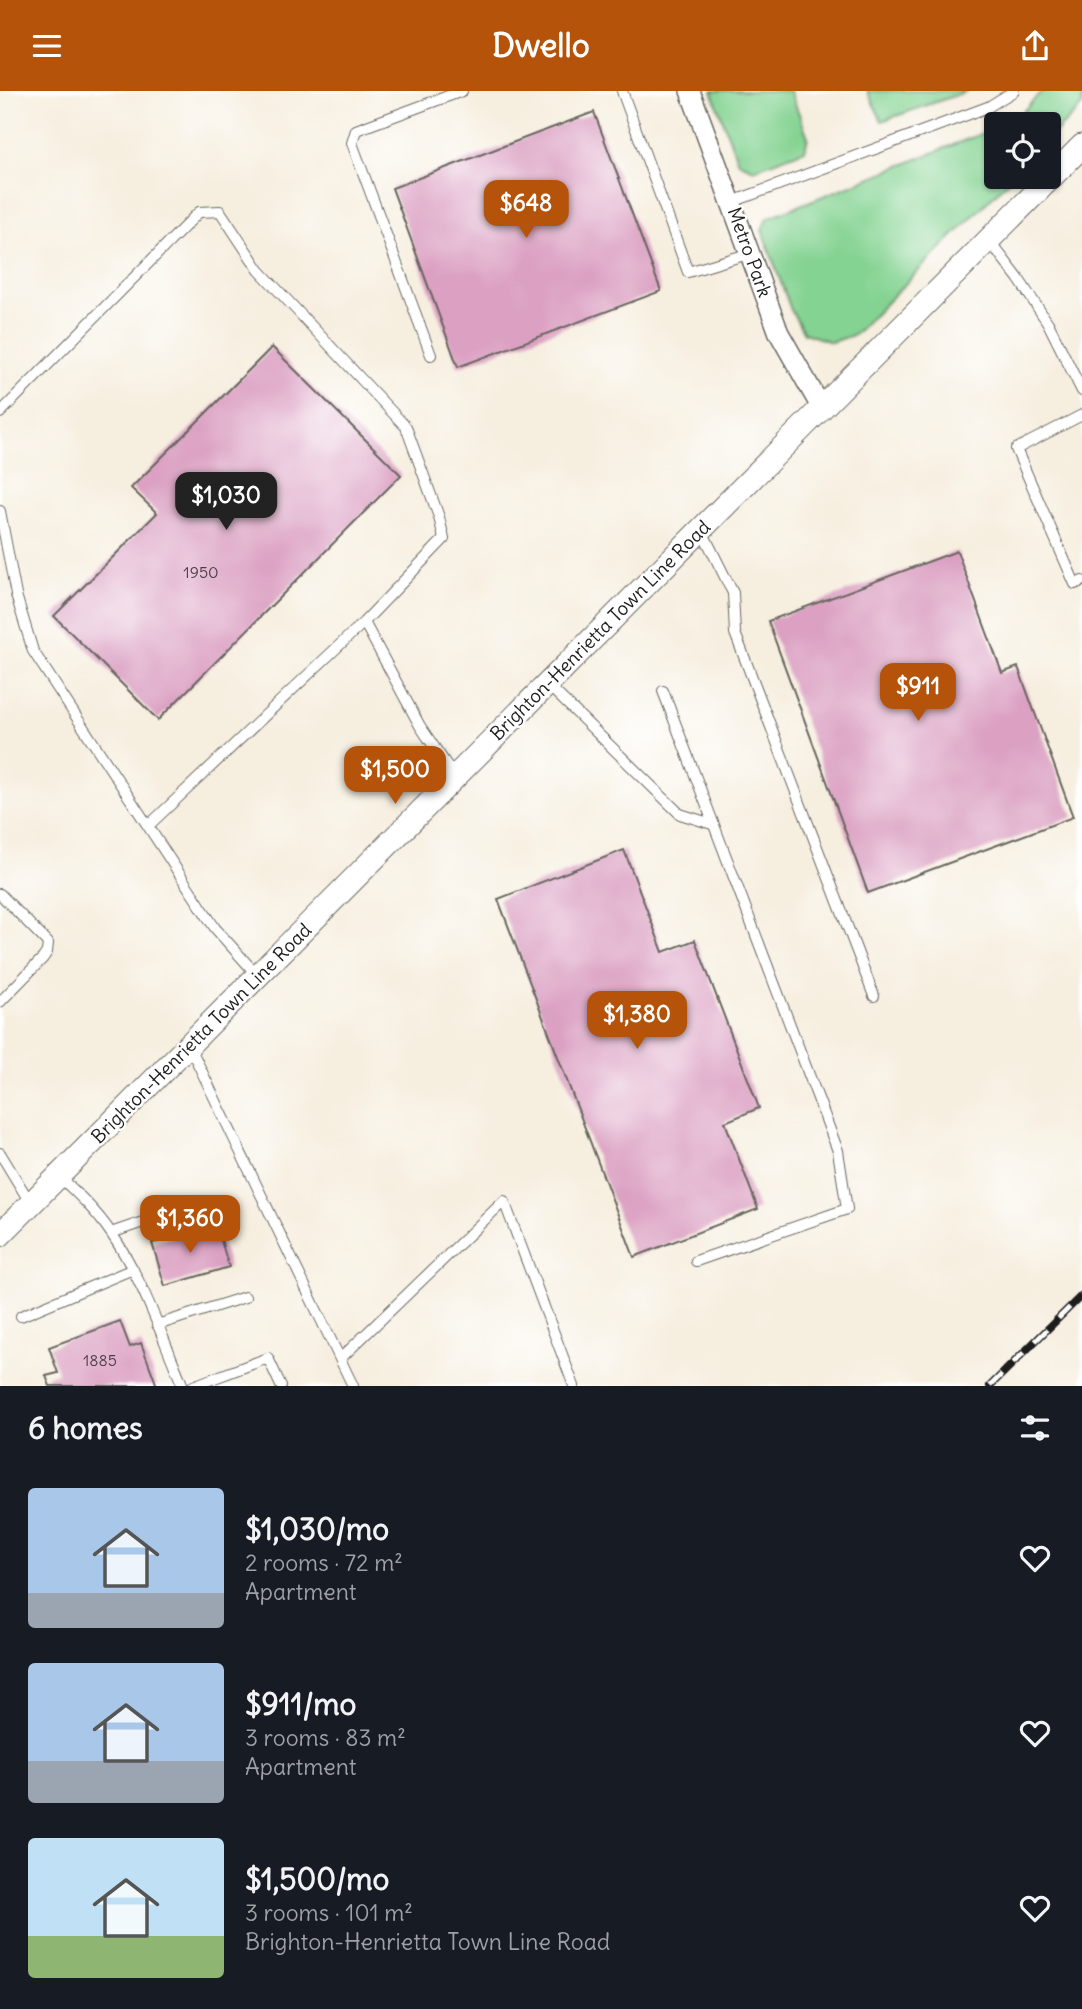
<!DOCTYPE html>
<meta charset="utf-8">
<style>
:root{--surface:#171b24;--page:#20242c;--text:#f1f3f6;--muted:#9ea1a6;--accent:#b45309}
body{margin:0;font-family:Delius,sans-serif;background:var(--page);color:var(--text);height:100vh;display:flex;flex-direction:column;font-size:26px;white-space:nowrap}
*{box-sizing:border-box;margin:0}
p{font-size:23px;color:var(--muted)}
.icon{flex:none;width:38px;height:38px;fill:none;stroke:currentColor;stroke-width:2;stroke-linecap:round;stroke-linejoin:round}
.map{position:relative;height:1295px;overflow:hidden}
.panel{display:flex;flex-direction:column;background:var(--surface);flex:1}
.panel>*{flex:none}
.buttons{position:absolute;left:984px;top:21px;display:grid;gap:14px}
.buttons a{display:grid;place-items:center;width:77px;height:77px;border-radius:7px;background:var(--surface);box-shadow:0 2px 5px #0004;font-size:35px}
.price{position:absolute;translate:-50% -60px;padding:0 16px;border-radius:14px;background:var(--accent);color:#fff;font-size:23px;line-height:46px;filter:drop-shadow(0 2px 4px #0008)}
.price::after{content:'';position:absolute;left:50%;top:42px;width:21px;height:16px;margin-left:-10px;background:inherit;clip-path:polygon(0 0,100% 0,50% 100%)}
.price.on{background:#222;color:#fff}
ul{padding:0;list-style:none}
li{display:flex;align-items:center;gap:21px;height:175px;padding:0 28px}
li span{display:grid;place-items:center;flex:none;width:196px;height:140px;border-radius:7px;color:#555}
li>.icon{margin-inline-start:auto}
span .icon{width:84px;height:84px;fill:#fffc;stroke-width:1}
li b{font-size:30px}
h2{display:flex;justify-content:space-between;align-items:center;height:84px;padding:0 28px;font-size:30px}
header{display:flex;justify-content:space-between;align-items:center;height:91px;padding:0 28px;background:var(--accent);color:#fff;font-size:32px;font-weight:800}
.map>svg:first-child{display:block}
</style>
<header><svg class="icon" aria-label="menu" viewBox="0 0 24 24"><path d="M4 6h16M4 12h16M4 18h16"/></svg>Dwello<svg class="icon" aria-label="share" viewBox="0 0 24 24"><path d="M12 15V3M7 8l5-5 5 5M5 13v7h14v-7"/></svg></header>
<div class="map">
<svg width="1082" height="1295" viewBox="0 0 1082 1295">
<rect width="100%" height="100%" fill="#fff"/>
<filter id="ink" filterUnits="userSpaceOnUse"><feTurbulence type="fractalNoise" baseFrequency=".0143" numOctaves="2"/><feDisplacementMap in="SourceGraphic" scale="14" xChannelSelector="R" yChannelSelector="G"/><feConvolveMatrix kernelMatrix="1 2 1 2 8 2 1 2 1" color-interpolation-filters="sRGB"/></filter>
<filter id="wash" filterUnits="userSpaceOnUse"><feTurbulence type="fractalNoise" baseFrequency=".00686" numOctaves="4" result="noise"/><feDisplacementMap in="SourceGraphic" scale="28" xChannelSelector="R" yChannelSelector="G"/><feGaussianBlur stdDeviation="1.57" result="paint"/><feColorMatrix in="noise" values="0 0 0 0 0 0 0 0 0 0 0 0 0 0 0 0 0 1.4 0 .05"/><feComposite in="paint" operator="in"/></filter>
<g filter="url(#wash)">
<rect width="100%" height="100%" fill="#f6eede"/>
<path fill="#84d392" stroke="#507857" stroke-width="2" d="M 712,0 L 790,0 L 808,46 L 805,59 L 754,78 L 738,71 Z
M 867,0 L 968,0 L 882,30 Z
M 1042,0 L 1082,0 L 1082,15 L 1048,49 L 1048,33 L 1005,33 L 1015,29 Z
M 996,37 L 996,86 L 1012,86 L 854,244 L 831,251 L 804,242 L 791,219 L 762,139 L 767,127 Z"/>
<g id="blocks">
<path fill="#dba0c2" d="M 594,21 L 661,200 L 458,276 L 392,97 Z
M 272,256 L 401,384 L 158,629 L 54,525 L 157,422 L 131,397 Z
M 957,460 L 1002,582 L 1018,576 L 1073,726 L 868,802 L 768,530 Z
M 624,759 L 663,861 L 695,849 L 759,1017 L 725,1031 L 758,1118 L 634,1166 L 498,808 Z
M 216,1133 L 229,1176 L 165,1195 L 152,1152 Z
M 120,1230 L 130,1256 L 141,1252 L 157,1295 L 50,1295 L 46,1285 L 58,1282 L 49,1256 Z"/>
</g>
</g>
<g filter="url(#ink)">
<use href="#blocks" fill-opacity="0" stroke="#686660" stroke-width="2"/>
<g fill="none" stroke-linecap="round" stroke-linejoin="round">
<g stroke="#686660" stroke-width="12">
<path id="service" d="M 622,0 L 688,181 L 751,162
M 732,111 L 988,16 L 1014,0
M 989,149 L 1018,187 L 1048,232 L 1082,300
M 431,264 L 352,52 L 356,39 L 462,0
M 0,322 L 199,121 L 220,120 L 259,179 L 406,336 L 439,426 L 444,448 L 364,531 L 420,635 L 454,685
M 1082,324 L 1016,358 L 1075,493 L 1082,490
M 0,420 L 16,504 L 33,560 L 215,837 L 257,884
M 701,438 L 733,502 L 735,542 L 874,905
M 547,593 L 680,723 L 712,733
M 663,600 L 838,1060 L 847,1118 L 696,1170
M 148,735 L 364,531
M 0,803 L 48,852 L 47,861 L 43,867 L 0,911
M 189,954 L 353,1295
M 0,1062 L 31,1113
M 59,1085 C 78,1103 96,1120 111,1142 C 143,1188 161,1244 183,1295
M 111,1142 L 201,1111
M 21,1225 L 133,1178
M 157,1234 L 245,1206
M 340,1268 L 504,1110 L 574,1295
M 193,1295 L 268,1267 L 281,1295"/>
</g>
<g stroke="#686660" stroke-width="22">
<path id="minor" d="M 690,0 L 779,242 L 821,316"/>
</g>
<g stroke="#686660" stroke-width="25">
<path id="tertiary" d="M 0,1144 L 1082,55"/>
</g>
<use href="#service" stroke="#fff" stroke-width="10"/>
<use href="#minor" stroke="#fff" stroke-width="19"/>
<use href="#tertiary" stroke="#fff" stroke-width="23"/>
<g stroke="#1c1c1c" stroke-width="8">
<path id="rail" d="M 990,1295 L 1082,1204"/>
</g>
<use href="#rail" stroke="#fff" stroke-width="5" stroke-dasharray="16" stroke-linecap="butt"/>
</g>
</g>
<g text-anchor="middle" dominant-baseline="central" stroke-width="5" stroke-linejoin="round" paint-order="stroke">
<g font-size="16" fill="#4c3d46">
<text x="201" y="481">1950</text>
<text x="100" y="1269">1885</text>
</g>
<g font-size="19" fill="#1c1c1c" stroke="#fff">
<text transform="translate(750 161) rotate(70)">Metro Park</text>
<text transform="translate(600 539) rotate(-45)">Brighton-Henrietta Town Line Road</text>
<text transform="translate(201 942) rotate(-45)">Brighton-Henrietta Town Line Road</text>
</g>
</g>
</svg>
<div class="buttons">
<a><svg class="icon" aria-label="locate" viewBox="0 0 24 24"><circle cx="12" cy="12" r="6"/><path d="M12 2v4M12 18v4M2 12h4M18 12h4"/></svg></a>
</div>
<b class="price" style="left:526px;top:149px">$648</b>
<b class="price on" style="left:226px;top:441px">$1,030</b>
<b class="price" style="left:918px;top:632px">$911</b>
<b class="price" style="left:395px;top:715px">$1,500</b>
<b class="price" style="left:637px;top:960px">$1,380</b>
<b class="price" style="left:190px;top:1164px">$1,360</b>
</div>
<section class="panel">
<h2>6 homes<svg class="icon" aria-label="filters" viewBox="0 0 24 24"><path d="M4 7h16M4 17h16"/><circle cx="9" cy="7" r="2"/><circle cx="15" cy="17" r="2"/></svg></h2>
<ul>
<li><span style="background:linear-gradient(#a9c7e8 75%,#9aa5b1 0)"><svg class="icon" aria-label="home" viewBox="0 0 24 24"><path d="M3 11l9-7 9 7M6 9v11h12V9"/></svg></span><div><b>$1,030/mo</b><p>2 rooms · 72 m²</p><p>Apartment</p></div><svg class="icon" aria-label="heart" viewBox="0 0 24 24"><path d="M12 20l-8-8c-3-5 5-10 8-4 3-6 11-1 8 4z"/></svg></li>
<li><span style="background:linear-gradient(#a9c7e8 70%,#9aa5b1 0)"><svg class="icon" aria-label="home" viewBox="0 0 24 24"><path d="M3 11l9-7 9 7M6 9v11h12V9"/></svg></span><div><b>$911/mo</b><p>3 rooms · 83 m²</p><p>Apartment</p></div><svg class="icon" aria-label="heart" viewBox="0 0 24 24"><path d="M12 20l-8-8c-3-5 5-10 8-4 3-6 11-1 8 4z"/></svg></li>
<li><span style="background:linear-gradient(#bfe0f5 70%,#8fb573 0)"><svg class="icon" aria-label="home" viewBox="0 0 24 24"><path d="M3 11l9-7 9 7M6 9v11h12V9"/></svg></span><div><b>$1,500/mo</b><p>3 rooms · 101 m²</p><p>Brighton-Henrietta Town Line Road</p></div><svg class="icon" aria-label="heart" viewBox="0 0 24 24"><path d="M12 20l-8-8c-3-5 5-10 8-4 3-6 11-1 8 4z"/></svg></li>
</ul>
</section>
